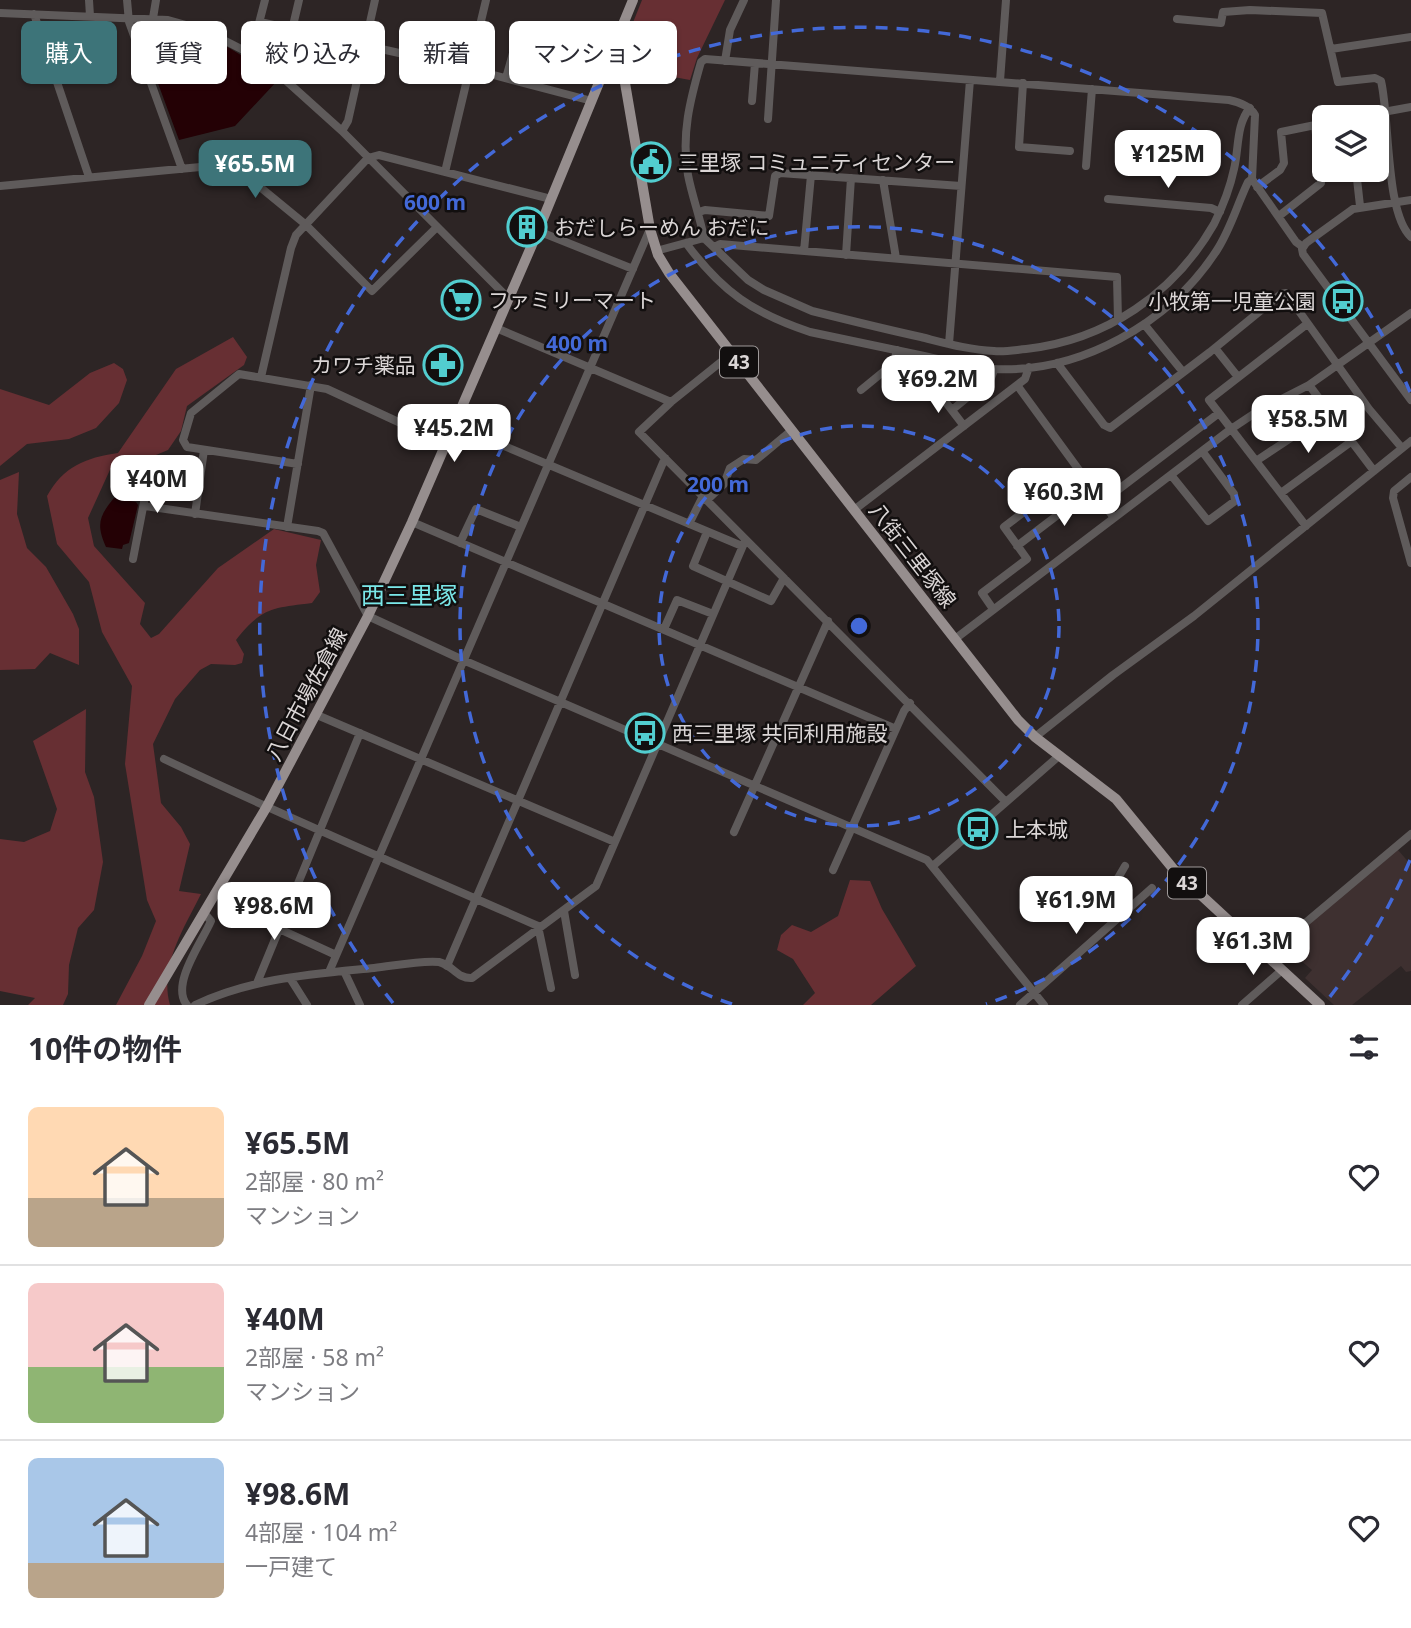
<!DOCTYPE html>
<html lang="ja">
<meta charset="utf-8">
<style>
:root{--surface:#fff;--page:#f2f2f3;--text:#2b2b33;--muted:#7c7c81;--line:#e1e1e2;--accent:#3d7479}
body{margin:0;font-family:"Noto Sans","Noto Sans JP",sans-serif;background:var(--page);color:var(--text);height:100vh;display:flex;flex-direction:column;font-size:26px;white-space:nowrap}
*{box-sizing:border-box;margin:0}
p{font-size:23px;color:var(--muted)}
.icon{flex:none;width:38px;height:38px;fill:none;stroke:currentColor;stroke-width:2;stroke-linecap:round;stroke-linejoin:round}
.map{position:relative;height:1005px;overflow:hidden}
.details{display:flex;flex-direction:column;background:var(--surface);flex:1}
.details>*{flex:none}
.banner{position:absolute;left:21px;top:21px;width:700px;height:63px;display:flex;gap:14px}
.tools{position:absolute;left:1312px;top:105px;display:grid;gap:14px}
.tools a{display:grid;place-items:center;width:77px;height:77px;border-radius:10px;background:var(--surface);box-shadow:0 2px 5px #0004;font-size:35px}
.price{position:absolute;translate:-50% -60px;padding:0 16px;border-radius:14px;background:#fff;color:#222;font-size:23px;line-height:46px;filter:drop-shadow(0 2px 4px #0008)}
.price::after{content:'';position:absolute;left:50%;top:42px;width:21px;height:16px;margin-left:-10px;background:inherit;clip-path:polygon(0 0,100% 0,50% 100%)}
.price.active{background:var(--accent);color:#fff}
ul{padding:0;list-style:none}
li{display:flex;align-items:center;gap:21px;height:175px;padding:0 28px}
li+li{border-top:2px solid var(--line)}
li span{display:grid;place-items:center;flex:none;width:196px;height:140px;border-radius:10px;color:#555}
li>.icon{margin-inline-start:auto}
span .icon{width:84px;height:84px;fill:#fffc;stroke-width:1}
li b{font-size:30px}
h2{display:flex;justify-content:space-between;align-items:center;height:84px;padding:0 28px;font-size:30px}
.tag{padding:0 24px;border-radius:10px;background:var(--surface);box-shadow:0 2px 5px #0004;font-size:24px;line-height:63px}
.tag.active{background:var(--accent);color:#fff}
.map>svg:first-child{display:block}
</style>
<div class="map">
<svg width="1411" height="1005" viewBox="0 0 1411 1005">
<rect width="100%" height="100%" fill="#2d2525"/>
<path fill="#3e3030" d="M 1398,850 L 1411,865 L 1411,971 L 1406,972 L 1401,966 L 1352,1005 L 1334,1005 L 1305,978 L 1312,970 L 1282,945 Z"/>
<path fill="#672f33" d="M 642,0 L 725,0 L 697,58 L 690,80 L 630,69 L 626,40 Z
M 233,337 L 247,357 L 244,365 L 187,406 L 181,431 L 168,450 L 132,465 L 121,459 L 114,461 L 88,518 L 94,546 L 145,603 L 140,624 L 151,638 L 159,634 L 218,568 L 274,529 L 321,540 L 316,565 L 320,592 L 312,603 C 273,608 262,607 236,640 L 244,654 L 242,663 L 235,665 L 211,664 L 200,670 L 175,699 L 153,744 L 161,803 L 181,827 L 190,844 L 179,891 L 201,894 C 184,928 159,966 170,1005 L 116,1005 L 142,956 L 156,921 L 147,900 L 125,764 L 132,686 L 102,632 L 89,582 L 57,544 L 47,496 C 64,466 85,458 118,453 L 176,369 Z
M 114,363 L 123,369 L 127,380 L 119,403 L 96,428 L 69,439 L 27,444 L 0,466 L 0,389 L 49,405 L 90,373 Z
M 19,472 L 17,514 L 27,548 L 46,567 L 73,614 L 79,629 L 79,665 L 50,653 L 35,669 L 0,670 L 0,480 Z
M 86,709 L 85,772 L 94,797 L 103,862 L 94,910 L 78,928 L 69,965 L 68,994 L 63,1005 L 28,1005 L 35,998 L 0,991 L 0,839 L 24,842 L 50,831 L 57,809 L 33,741 Z
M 850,880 L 870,881 L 882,909 L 916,966 L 871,1005 L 803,1005 L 815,993 L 793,959 L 777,950 L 781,935 L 792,925 L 811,932 L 838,916 Z"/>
<path fill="#240105" d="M 136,24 C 151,25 167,25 181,28 C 217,37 248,59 278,80 L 235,126 L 179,140 Z
M 114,498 L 136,502 L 138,505 L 129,543 L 123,545 L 122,549 L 106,547 C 96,525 99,516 114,498 Z"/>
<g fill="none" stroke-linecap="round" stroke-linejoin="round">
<path stroke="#5f5b5b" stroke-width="8" d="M 89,0 L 90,16
M 127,0 L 129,22 L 182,169
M 0,13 L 168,20 L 204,30 L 251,54 L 282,77 L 342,131 L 508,298
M 34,14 L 89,177
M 153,18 L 156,0
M 1177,19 L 1221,23 L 1223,12 L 1250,10 L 1322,13 L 1338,82 L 1375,78 L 1381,81 C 1390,118 1385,213 1411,237
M 260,22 L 471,69 L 592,101
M 292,30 L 299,0
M 1331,49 L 1411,37
M 251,54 L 265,0
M 725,61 L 730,30 L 744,0
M 506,78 L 517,39 L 544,45 L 546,47 L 537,85
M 1000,81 L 1006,0
M 1023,83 L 1019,147 L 1070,151
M 752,101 L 755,63
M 1356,117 L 1411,107
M 768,119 L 776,0
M 342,131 L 348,121 L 375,0
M 1086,166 L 1092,89
M 1356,170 L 1360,206
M 445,172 L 486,0
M 883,180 L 896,258
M 0,186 L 232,164 L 305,224 L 372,291 L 437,227
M 1257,187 L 1280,170 L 1284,163 L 1281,132 L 1325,123
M 1108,199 L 1211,208 L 1220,212
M 1411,200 L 1353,209 L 1306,243 L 1302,249 L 1303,254 L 1411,400
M 699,212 L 705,210 L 769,216 L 775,176 L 780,173 L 961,186
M 1279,216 L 1321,183 L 1315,125
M 538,231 L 633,269
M 704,238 C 700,217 692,196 688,175 C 681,135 690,100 701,62 L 705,59 L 1229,100 C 1239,102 1250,106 1255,115 L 1252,179 L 1296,242 L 1303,247
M 686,243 C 722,292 753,313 810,332 C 848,340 886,348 924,356 C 947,361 970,368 992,369 C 1080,374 1170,323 1217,250 C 1231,228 1237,205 1248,182 L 1252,179
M 714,247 L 720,244 L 1117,277 L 1118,320
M 656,251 L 704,238 L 748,280 L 764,290 L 812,311 C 848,320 884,329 921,337 C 945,343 969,350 994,351 C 1005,352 1015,350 1026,349 C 1106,340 1174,294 1214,224 C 1223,206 1230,188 1234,169 C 1239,149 1236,124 1250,108
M 804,251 L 811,175
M 846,255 L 851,178
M 1144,324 L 1183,372
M 496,328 L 671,402
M 949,344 L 970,80
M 1215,348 L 1238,377
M 732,353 L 671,402 L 639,432 L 1006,802
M 1057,363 L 1104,425 L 1110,428 L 1210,352 L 1281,294 L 1286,293 L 1369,409 L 1402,448
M 261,377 L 291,248 L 296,235 L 368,158 L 379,155 L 551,199
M 1017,385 L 1114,518
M 1309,385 L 1374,471
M 934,387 L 964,426
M 861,390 L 894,363 L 897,350
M 952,410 L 991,378 L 994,370
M 454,425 L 742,546
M 1256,461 L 1330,412
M 298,464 L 187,447 L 183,440 L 191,413 L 239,374 L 327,389 L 446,444
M 1171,475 L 1208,521 L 1235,501 L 1234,494 L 1202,451
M 1411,477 L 1394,491 L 1393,498 L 1411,563
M 1281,493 L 1352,441
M 707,500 L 724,484 L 730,468 L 744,459 L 756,460 L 792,430
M 1102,502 L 1219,413
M 145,506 L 318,531 L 323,533 L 368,616 L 463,660 L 927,860 L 1044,1005
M 854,510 L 1025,379 L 1029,367
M 195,514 L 204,450
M 412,522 L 896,729
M 689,524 L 703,496
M 1306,526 L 1209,400 L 1307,324
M 287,527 L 311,385
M 707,532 L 693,566 L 771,601 L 784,578
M 460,543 L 476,509 L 521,527
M 1017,546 L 1093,488
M 133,559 L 151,466
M 993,609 L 982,593 L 1027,559 L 1004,527 L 1079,470
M 664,629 L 677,600 L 713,614
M 955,639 L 1231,429 L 1258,411 L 1309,385 L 1411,313
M 317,715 L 615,842
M 1035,737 L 1113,675 L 1194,616 L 1411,441
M 164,759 C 287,818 413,871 538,926 L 551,988
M 734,832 L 828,621
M 934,865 L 1060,755
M 833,870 L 904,711 L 910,703
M 225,904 L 336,955
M 1081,909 L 1118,878 L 1125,866
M 564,911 L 575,975
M 1266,956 L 1411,834
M 447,966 L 665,458
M 344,971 L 360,1005
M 329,972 L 650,229
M 290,978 L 307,1005
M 257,983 L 360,733
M 187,1005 C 170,985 202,942 211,921 L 204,913
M 195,1005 C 251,978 314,974 374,968 C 393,966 421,960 439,962 C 453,965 457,979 472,978 L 596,886 L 745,541
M 1020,1005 L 1152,888
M 1242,1005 L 1282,970"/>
<path stroke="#968e8e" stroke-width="10" d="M 618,42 L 650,229 L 658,255 L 669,273 L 1018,720 L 1035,737 L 1116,799 L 1175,871 L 1320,1005
M 149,1005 L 266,808 L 368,616 L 412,522 L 538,231 L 633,0"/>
</g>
<g fill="none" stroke="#4369d8" stroke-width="3.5" stroke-dasharray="12 9">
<circle cx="859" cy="626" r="200"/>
<path d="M732 1004A399 399 0 1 1 986 1004"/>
<path d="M1410 860A599 599 0 0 1 1325 1003M393 1003A599 599 0 1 1 1410 392"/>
</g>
<defs>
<g id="civic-ring" transform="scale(2.0125)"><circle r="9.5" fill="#120f0f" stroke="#52cdcf" stroke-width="1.5"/><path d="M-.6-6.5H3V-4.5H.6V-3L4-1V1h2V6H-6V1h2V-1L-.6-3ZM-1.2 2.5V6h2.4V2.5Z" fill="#52cdcf"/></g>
<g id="building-ring" transform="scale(2.0125)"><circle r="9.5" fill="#120f0f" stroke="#52cdcf" stroke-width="1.5"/><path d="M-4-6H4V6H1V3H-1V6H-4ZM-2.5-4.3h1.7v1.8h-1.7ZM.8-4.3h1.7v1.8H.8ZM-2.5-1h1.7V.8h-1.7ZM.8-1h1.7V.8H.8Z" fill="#52cdcf"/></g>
<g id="supermarket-ring" transform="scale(2.0125)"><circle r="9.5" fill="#120f0f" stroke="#52cdcf" stroke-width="1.5"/><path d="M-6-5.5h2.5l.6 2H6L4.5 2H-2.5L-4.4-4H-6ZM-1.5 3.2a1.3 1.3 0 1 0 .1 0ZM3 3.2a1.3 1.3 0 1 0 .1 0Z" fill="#52cdcf"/></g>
<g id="bus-ring" transform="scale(2.0125)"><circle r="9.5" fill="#120f0f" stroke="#52cdcf" stroke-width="1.5"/><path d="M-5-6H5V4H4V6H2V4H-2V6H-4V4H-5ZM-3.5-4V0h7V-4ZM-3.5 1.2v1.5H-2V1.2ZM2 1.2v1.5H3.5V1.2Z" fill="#52cdcf"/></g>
<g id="pharmacy-ring" transform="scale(2.0125)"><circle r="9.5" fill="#120f0f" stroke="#52cdcf" stroke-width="1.5"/><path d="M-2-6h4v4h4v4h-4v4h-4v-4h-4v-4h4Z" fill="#52cdcf"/></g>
</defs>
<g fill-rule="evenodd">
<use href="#civic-ring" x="651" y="162"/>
<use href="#building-ring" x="527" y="227"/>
<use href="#supermarket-ring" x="461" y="300"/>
<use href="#bus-ring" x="1343" y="301"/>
<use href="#pharmacy-ring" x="443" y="365"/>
<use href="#bus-ring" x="645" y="733"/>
<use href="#bus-ring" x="978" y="829"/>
</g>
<g text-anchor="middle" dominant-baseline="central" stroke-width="5" stroke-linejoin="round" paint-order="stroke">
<g fill="#120f0f" stroke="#9f9a9a" stroke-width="2">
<rect x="720" y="346.5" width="38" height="31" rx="5"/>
<rect x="1168" y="867.5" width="38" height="31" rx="5"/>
</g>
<g font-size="19" font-weight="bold" fill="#dbd6d6">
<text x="739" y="362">43</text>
<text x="1187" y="883">43</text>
</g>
<g font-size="21" fill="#dbd6d6" stroke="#120f0f" text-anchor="start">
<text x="678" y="162">三里塚 コミュニティセンター</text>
<text x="554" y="227">おだしらーめん おだに</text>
<text x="488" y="300">ファミリーマート</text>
<text x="1316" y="301" text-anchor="end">小牧第一児童公園</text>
<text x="416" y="365" text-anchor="end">カワチ薬品</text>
<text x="672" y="733">西三里塚 共同利用施設</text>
<text x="1005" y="829">上本城</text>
</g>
<g font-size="21" fill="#dbd6d6" stroke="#120f0f">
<text transform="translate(913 555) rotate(52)">八街三里塚線</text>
<text transform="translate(306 694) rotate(-62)">八日市場佐倉線</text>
</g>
<g font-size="24" fill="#7ae7e8" stroke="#120f0f">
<text x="409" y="594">西三里塚</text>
</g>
</g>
<circle cx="859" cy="626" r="10" fill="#4369d8" stroke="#120f0f" stroke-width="3.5"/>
<g font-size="21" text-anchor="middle" font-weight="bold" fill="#4369d8" stroke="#120f0f" stroke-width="5" stroke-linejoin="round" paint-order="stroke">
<text x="435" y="210">600 m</text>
<text x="577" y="351">400 m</text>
<text x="718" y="492">200 m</text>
</g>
</svg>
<div class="tools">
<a><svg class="icon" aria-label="layers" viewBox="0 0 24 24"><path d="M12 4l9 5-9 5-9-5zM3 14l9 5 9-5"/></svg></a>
</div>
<b class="price" style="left:1168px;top:190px">¥125M</b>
<b class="price active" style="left:255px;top:200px">¥65.5M</b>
<b class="price" style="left:938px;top:415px">¥69.2M</b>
<b class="price" style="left:1308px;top:455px">¥58.5M</b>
<b class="price" style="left:454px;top:464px">¥45.2M</b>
<b class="price" style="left:157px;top:515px">¥40M</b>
<b class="price" style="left:1064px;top:528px">¥60.3M</b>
<b class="price" style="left:1076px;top:936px">¥61.9M</b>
<b class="price" style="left:274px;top:942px">¥98.6M</b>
<b class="price" style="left:1253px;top:977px">¥61.3M</b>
<div class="banner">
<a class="tag active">購入</a>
<a class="tag">賃貸</a>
<a class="tag">絞り込み</a>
<a class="tag">新着</a>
<a class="tag">マンション</a>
</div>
</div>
<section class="details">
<h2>10件の物件<svg class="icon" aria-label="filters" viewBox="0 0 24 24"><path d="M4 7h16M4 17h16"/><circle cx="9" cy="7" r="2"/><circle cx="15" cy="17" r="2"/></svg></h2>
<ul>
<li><span style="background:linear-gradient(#ffd9b3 65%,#b9a48a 0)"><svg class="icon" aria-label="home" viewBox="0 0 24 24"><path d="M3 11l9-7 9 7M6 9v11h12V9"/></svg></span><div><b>¥65.5M</b><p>2部屋 · 80 m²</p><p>マンション</p></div><svg class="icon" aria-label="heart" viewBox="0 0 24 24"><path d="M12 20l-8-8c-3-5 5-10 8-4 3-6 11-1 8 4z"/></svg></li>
<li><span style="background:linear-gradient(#f6c9c9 60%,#8fb573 0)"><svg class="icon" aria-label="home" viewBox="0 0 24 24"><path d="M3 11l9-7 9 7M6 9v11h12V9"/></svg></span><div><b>¥40M</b><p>2部屋 · 58 m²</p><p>マンション</p></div><svg class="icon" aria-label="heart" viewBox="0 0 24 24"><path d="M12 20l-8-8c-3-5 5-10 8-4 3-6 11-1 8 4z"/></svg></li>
<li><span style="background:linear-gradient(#a9c7e8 75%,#b9a48a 0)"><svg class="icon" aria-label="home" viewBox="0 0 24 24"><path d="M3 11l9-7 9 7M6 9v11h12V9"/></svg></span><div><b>¥98.6M</b><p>4部屋 · 104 m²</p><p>一戸建て</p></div><svg class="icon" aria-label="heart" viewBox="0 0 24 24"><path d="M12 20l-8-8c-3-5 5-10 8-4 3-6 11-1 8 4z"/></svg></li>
</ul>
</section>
